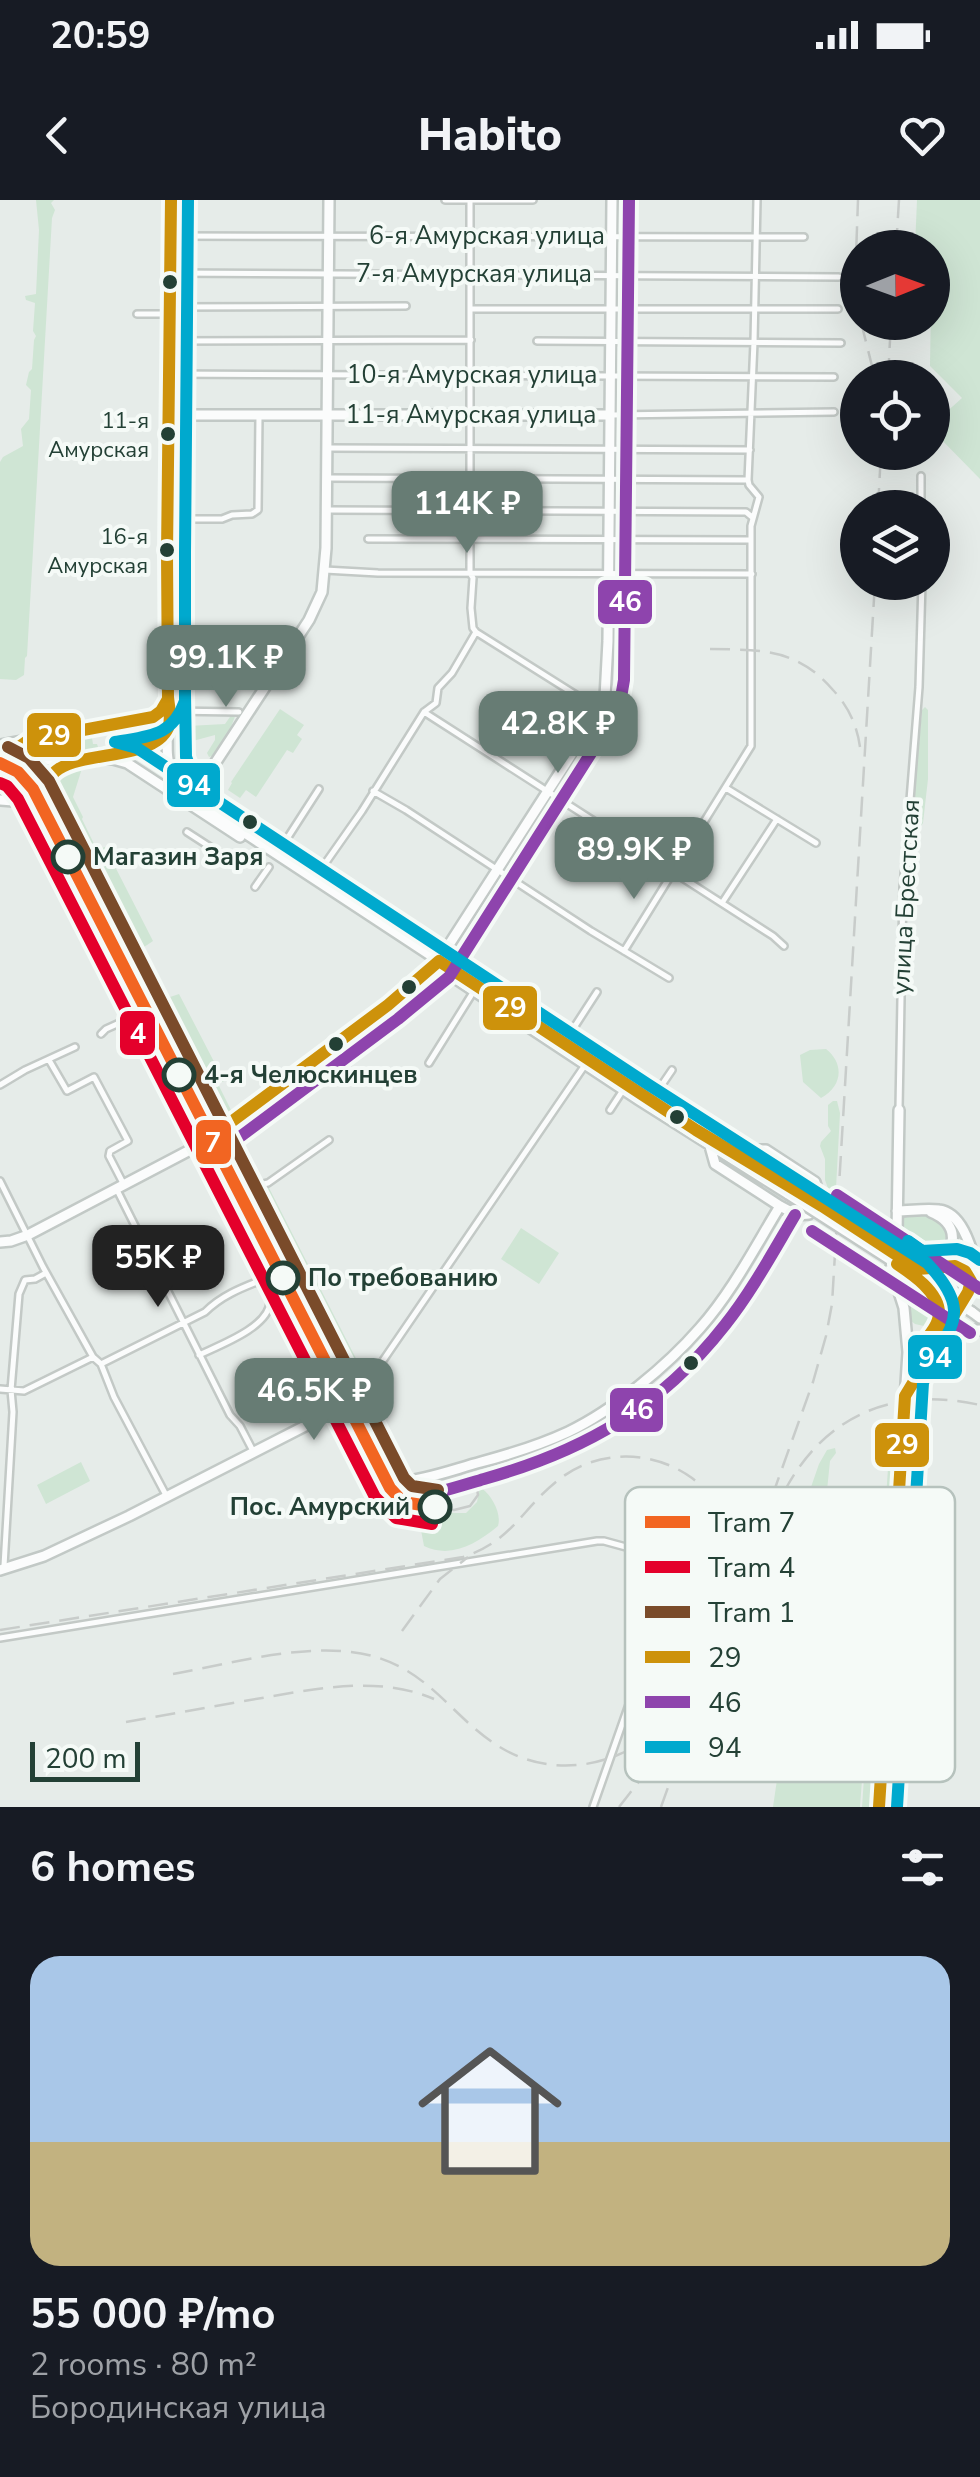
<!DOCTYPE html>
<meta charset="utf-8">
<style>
:root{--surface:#171b24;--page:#20242c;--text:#f1f3f6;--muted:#9ea1a6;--line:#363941;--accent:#677c74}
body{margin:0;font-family:"Nunito Sans",sans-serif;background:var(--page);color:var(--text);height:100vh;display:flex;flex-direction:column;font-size:38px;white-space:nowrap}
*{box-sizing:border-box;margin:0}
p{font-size:32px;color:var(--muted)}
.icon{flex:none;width:55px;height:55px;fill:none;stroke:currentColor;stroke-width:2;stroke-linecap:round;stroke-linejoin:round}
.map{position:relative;height:1607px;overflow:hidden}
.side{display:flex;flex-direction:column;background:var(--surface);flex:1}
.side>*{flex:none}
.needle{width:65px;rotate:89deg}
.fabs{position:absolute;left:840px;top:30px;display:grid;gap:20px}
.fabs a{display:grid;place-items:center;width:110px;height:110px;border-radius:50%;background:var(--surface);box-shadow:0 10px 40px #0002;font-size:50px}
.scale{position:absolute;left:30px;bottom:25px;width:110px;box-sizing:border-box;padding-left:10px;border:5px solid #234035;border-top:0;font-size:28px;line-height:35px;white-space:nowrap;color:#234035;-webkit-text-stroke:8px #f5faf7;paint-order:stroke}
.price{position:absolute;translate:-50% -85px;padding:0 22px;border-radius:20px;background:var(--accent);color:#fff;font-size:32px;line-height:65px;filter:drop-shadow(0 2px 5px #0008)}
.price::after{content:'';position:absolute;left:50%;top:60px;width:30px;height:22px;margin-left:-15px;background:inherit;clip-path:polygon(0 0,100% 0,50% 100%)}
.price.on{background:#222;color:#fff}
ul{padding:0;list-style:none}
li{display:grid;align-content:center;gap:20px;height:530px;padding:0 30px}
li+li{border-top:2px solid var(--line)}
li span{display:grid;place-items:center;height:310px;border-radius:30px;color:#555}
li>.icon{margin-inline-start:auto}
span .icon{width:180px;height:180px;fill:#fffc;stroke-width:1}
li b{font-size:42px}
h2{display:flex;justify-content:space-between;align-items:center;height:120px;padding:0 30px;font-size:42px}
.status{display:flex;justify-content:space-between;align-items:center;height:70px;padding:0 50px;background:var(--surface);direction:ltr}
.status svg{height:28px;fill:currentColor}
header{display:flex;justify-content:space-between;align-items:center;height:130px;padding:0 30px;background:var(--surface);font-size:45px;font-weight:800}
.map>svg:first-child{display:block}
</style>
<div class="status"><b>20:59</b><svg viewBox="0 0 49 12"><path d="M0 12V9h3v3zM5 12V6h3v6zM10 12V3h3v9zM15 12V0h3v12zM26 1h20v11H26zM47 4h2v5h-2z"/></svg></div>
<header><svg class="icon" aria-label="back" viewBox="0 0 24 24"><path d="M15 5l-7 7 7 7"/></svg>Habito<svg class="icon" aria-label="heart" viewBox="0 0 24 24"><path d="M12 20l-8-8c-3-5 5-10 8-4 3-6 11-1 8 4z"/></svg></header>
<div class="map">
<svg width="980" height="1607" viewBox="0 0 980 1607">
<rect width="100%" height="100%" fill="#e6ece9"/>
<path fill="#cfe5d4" d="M 36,0 L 54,0 L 51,3 L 55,10 L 52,18 L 27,456 L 25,458 L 24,475 L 16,480 L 0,479 L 0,262 L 3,257 L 23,246 L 21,229 L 29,219 L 31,190 L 26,185 L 29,172 L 32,169 L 34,140 L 36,136 L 33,131 L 35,103 L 26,100 L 25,96 L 36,94 L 39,30 Z
M 917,0 L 980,0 L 980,279 L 933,231 L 933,224 L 962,198 L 930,166 L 932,48 L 915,47 Z
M 925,507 L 928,510 L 928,579 L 923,623 L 921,626 L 914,626 L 912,623 L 922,510 Z
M 280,509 L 304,525 L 297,535 L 302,539 L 293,553 L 287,550 L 256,597 L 246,590 L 240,598 L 228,590 L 232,583 L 231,582 Z
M 179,514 L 183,515 L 184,524 L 188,526 L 225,524 L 232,514 L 236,514 L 229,532 L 212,556 L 209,557 L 207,553 L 215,540 L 215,535 L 189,542 C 189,556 187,566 197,576 L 195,581 L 190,581 L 180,557 Z
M 156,520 L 164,529 L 161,537 L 134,548 L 83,557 L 78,533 L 94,532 L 96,534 L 92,538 L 93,544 L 97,544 L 98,547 L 103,546 L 105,552 L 110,550 L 108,546 L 122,542 C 134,523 134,523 156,520 Z
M 83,565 L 73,597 L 83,617 L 82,619 L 97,650 L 105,647 L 153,741 L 144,747 L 170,797 L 179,794 L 224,881 L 218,884 L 234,916 L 222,920 C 211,912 199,890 198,877 L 201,874 L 187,848 L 181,851 L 50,596 L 50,578 L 64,566 Z
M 826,849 C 845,864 842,887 821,898 L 803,882 L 800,855 L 810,850 Z
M 833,901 L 837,901 L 840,913 L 836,988 L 830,994 L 825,980 L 825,959 L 820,946 L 821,942 L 831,931 L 828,926 L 828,905 Z
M 267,984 L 369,1184 L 357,1196 L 251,988 Z
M 928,1014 C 945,1021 948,1031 948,1048 C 937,1061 928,1069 911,1060 L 903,1074 L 917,1084 L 935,1107 L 933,1121 L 924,1126 L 915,1124 L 910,1120 L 894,1065 L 900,1020 L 903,1015 Z
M 521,1028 L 559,1053 L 539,1084 L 501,1059 Z
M 896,1247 L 898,1249 L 892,1390 L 888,1393 L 880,1389 L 889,1253 L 890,1249 Z
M 835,1248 L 836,1253 L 830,1261 L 826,1300 L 819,1310 L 795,1385 L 783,1456 L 768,1468 L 758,1469 L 747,1499 L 740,1500 L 739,1495 L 819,1264 L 827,1250 Z
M 81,1262 L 90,1281 L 46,1304 L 37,1285 Z
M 480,1287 C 491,1294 502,1313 498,1326 C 476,1344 451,1359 424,1346 L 421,1330 C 437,1305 440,1314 466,1313 L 477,1302 Z
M 890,1402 L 875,1607 L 862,1607 L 875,1417 L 877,1406 Z
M 811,1413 L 874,1416 L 860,1607 L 773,1607 L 785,1525 L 793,1426 L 800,1417 Z"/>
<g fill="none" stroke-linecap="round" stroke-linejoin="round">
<g stroke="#c3c9c6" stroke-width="10">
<path id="street" d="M 445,0 L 533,0
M 171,36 L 804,37
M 172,73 L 839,77
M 170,107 L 406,106
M 471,109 L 838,109
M 137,114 L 169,114
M 170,141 L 471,140
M 537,141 L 841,143
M 169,174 L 834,177
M 612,215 L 834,212
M 328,248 L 750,250
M 921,276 L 921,308
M 327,278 L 748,280
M 328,310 L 746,312 L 752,317
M 169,319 L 222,319 L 232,315 L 252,314 L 258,310 L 259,215
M 368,339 L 750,340
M 325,370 L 378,373 L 752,374
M 476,432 L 600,510
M 168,446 L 198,446
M 170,511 L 239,512
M 424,512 L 773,736 L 784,746
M 726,588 L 816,643
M 373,591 L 406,610 L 591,731 L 669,778
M 187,632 L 221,654
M 281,648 L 319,589
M 315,678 L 362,611 L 424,512 L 436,503 L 438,488 L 452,473 L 476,432 L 473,428 L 471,408 L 473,378 L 470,373 L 470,0
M 255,687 L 269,667
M 722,703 L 777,619
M 624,751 L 751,546 L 751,326 L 759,297 L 749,285 L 748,280 L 754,142 L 757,0
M 101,834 L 106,829 L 155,807
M 564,843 L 597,792
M 49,860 L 67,891 L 94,877 L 128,941 L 110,951 L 109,956 L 124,985
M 429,863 L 472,794
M 0,885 L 25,870 L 75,847
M 657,892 L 672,870
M 899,909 L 903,688 L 919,487 L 922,382
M 610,910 L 623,890
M 0,981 L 43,1067 L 93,1157 L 101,1164 L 114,1197 L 167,1297
M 249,987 L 268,983 L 329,940
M 117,990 L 230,1215 L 240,1226 L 253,1251
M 199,1155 C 220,1145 269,1127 270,1102 L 276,1095
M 101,1164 L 205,1112 C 229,1088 260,1083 289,1068
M 0,1189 L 24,1191 L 93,1157
M 356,1200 L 585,865
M 4,1366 L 13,1212 L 11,1190 L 19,1094 L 25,1080 L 35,1079 L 46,1073
M 0,1438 L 597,1341 L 604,1341 L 655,1355 L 677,1370
M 593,1607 L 698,1308"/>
</g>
<g stroke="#c2c9c6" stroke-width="14">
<path id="secondary" d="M 169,215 L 610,215
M 168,531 L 170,529 L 167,353 L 171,0
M 0,545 L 153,517 C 173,525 165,542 168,559 C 170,574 177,585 187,595 L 696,930 L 792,988
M 0,553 C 23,556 47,560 70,562 C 93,563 153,551 167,534
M 17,555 L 39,580 L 387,1263 L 400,1282 C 426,1280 455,1269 481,1262 C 511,1254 540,1245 568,1232 C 614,1210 667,1166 700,1128 C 732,1092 755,1047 780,1006
M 106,557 L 127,563 L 240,637
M 47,596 C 47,579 51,570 67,562
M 0,600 L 39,603 L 47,599
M 189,603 L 309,420 L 322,392 L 326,348 L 329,0
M 453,777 L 639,900 L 788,994
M 710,946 L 715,964 L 780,1006 L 797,1015 L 809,1014
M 730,950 L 766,950 L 815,982 L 820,998
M 897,1011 C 910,1011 926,1008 939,1010 C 965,1013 973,1056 980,1077
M 931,1012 C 962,1025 957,1052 931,1068
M 0,1042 L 11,1041 L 28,1035 L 211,939 L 219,931 L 388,805 L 436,765 L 600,510 L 605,497 L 608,441 L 612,0
M 895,1048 L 897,1034 L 899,910
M 908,1063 L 956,1094
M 903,1068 L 952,1099
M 918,1069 C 939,1067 960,1058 971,1081 L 968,1092
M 972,1112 L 980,1118
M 943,1135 L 952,1131 L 980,1130
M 908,1171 L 937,1121 C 942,1104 928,1092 918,1078
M 908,1190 L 959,1107
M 0,1370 L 44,1356 L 129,1316 L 356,1200
M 879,1607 L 908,1152 L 904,1108 L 891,1067"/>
</g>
<use href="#street" stroke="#fbfcfc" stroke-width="5"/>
<use href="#secondary" stroke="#fbfcfc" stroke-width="9"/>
<path stroke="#c8ccca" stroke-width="2.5" d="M 423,1292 C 441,1283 474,1259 478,1295 L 470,1306 L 454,1310 L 437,1308"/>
<path stroke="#c8ccca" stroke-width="2.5" stroke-dasharray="20 10" stroke-linecap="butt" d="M 896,48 L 899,0
M 858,106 L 855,84 L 858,0
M 861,122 L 875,178
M 888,178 L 891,122
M 878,308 L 881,252
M 710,449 C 761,450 797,448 833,490 C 848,506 857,525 860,547
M 784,1292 C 825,1214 895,1186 980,1205
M 0,1430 L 463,1357 C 512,1341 521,1310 557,1281 C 596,1249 652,1249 692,1278 C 724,1303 738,1340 736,1379
M 402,1431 L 440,1379 L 468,1357
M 173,1474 C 234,1463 316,1439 376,1457 C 435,1475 456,1523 505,1550 C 575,1588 657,1552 694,1488
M 126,1522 C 167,1515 208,1507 250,1500 C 310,1490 376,1474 434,1499
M 619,1607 L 662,1552 L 677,1523
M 661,1607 L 813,1182 L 826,1136 L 832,1104 L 875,382"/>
<g stroke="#c2c9c6" stroke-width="14" stroke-linecap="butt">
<path id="secondary-bridge" d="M 792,988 L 908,1063
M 788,994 L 903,1068
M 952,1099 L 972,1112"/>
</g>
<use href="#secondary-bridge" stroke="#fbfcfc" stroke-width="9"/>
<g stroke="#f5faf7" stroke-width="20">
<path id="bus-1" d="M 171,0 L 167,353 L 168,499 L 161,511 L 153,517 L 29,540 L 19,547 L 17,555 L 39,580 L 81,666 L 219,931
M 51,607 C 24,538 148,572 168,528 C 172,519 169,507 168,497
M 219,931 L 388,805 L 439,761 L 696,930 L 822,1006 L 918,1069 L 955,1066 L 965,1071 L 971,1081 L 968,1092 L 905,1196 L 879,1607
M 897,1064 C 912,1074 939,1092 939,1113 C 939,1124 930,1134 924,1142"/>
</g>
<g stroke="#f5faf7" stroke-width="20">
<path id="bus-2" d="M 203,939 L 371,1271 L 386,1292
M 229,945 L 398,819 L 449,777 L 619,509 L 624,480 L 629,0
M 837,995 L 980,1089
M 812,1031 L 970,1133
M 402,1299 C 430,1296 457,1287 484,1279 C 584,1251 660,1208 725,1125 C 752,1091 773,1052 795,1015"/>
</g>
<g stroke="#f5faf7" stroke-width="20">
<path id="bus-3" d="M 188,0 L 185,353 L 185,501 C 172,537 149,536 115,542 L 137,548 L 649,885 L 927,1063 C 980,1119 942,1129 923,1183 L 897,1607
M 185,494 L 186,557 L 193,575 L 204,586
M 908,1041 L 922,1051 L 957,1049 L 970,1053 L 980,1060"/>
</g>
<use href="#bus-1" stroke="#cd920b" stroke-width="12"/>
<use href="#bus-2" stroke="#8e44ad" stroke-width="12"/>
<use href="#bus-3" stroke="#00a9ce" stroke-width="12"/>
<g stroke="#f5faf7" stroke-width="20">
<path id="tram-1" d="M 0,563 L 18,572 L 33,589 L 390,1288 L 403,1302 L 435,1307"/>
</g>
<g stroke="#f5faf7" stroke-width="20">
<path id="tram-2" d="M 0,583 L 7,586 L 18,599 L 375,1297 L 396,1318 L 432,1324"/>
</g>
<g stroke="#f5faf7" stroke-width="20">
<path id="tram-3" d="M 8,547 L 29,558 L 49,581 L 404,1278 L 412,1286 L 438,1290"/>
</g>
<use href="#tram-1" stroke="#f26522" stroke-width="12"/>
<use href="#tram-2" stroke="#e4002b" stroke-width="12"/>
<use href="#tram-3" stroke="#7a4b2a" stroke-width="12"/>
</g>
<g fill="#234035" stroke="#f5faf7" stroke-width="4">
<circle cx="170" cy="82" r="9"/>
<circle cx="168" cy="234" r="9"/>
<circle cx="167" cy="350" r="9"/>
<circle cx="250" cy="622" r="9"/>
<circle cx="409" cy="787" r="9"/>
<circle cx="336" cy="844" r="9"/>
<circle cx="677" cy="917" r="9"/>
<circle cx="691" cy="1163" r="9"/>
</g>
<g fill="#f5faf7" stroke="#234035" stroke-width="5">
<circle cx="68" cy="657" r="15"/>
<circle cx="179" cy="875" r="15"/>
<circle cx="283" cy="1078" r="15"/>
<circle cx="435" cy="1307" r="15"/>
</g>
<g text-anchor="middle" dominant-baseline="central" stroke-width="8" stroke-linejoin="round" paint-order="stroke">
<g font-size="22" fill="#234035" stroke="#f5faf7" text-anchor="end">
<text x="149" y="221">11-я<tspan x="149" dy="29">Амурская</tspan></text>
<text x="148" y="337">16-я<tspan x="148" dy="29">Амурская</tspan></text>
</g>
<g font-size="25" fill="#234035" stroke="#f5faf7">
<text x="487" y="36">6-я Амурская улица</text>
<text x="474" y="74">7-я Амурская улица</text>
<text x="472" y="175">10-я Амурская улица</text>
<text x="471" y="215">11-я Амурская улица</text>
<text transform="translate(906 697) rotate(-87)">улица Брестская</text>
</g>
<g font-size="25" font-weight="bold" fill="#234035" stroke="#f5faf7" text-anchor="start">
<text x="93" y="657">Магазин Заря</text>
<text x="204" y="875">4-я Челюскинцев</text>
<text x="308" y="1078">По требованию</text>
<text x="410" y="1307" text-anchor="end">Пос. Амурский</text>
</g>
</g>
<rect x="625" y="1287" width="330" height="295" rx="15" fill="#f5faf7" stroke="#b6c2bd" stroke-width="2.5"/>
<rect x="645" y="1316" width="45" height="12" fill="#f26522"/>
<rect x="645" y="1361" width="45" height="12" fill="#e4002b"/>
<rect x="645" y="1406" width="45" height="12" fill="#7a4b2a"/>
<rect x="645" y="1451" width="45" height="12" fill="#cd920b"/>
<rect x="645" y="1496" width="45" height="12" fill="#8e44ad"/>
<rect x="645" y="1541" width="45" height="12" fill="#00a9ce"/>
<g font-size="28" fill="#234035">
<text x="708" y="1332">Tram 7</text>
<text x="708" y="1377">Tram 4</text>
<text x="708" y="1422">Tram 1</text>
<text x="708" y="1467">29</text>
<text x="708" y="1512">46</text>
<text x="708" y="1557">94</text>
</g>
<g stroke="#f5faf7" stroke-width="4">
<rect x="596" y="378" width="58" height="48" rx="10" fill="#8e44ad"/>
<rect x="25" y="511" width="58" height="48" rx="10" fill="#cd920b"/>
<rect x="165" y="561" width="57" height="48" rx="10" fill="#00a9ce"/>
<rect x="481" y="784" width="58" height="48" rx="10" fill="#cd920b"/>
<rect x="118" y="809" width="39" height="48" rx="10" fill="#e4002b"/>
<rect x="194" y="918" width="39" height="48" rx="10" fill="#f26522"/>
<rect x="906" y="1133" width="58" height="48" rx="10" fill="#00a9ce"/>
<rect x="608" y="1186" width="57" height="48" rx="10" fill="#8e44ad"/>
<rect x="873" y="1221" width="58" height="48" rx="10" fill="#cd920b"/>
</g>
<g font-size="28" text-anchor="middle" font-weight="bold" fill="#fff">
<text x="625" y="411">46</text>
<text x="54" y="545">29</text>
<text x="194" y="595">94</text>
<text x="510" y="817">29</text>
<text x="138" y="843">4</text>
<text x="213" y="952">7</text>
<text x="935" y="1167">94</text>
<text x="637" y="1219">46</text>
<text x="902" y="1254">29</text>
</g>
</svg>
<div class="fabs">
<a><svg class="needle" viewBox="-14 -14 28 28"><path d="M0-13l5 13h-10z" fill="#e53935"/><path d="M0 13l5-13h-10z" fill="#9ea1a6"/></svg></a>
<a><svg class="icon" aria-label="locate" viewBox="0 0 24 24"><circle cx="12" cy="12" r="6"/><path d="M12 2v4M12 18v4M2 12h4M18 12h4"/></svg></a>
<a><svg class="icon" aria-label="layers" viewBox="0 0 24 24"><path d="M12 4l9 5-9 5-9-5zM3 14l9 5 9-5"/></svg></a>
</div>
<div class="scale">200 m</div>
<b class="price" style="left:467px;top:356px">114K ₽</b>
<b class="price" style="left:226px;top:510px">99.1K ₽</b>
<b class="price" style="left:558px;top:576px">42.8K ₽</b>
<b class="price" style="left:634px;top:702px">89.9K ₽</b>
<b class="price on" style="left:158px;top:1110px">55K ₽</b>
<b class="price" style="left:314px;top:1243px">46.5K ₽</b>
</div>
<section class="side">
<h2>6 homes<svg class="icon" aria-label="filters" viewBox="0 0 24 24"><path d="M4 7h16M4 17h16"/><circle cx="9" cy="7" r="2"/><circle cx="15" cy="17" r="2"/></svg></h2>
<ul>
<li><span style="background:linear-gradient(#a9c7e8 60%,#c2b280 0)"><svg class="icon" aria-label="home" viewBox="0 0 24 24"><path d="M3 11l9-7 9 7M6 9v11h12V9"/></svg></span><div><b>55 000 ₽/mo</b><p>2 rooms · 80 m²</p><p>Бородинская улица</p></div></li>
</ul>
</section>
